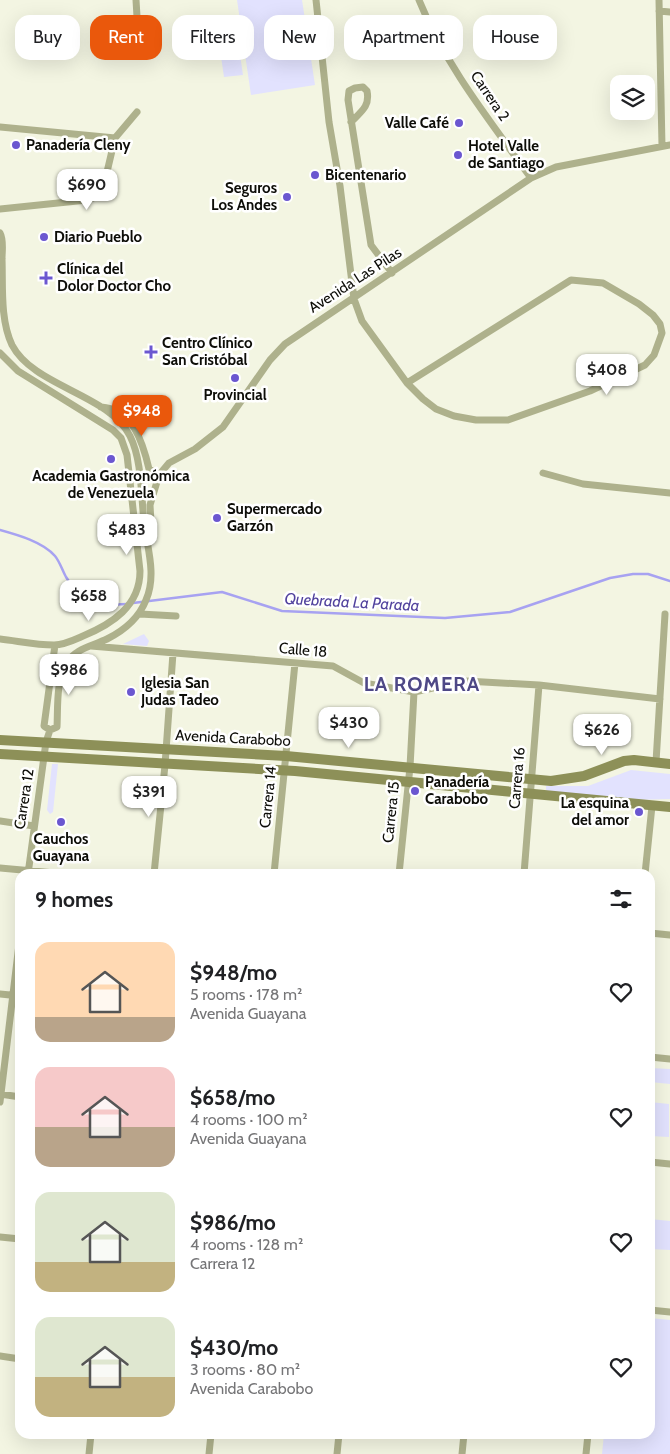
<!DOCTYPE html>
<meta charset="utf-8">
<style>
:root{--surface:#fff;--page:#f6f6f6;--text:#202124;--muted:#757577;--accent:#ea580c}
body{margin:0;font-family:Cabin,sans-serif;background:var(--page);color:var(--text);height:100vh;display:flex;flex-direction:column;font-size:19px;white-space:nowrap}
*{box-sizing:border-box;margin:0}
p{font-size:16px;color:var(--muted)}
.icon{flex:none;width:28px;height:28px;fill:none;stroke:currentColor;stroke-width:2;stroke-linecap:round;stroke-linejoin:round}
.map{position:relative;flex:1;overflow:hidden}
.side{position:absolute;left:15px;top:869px;width:640px;height:570px;display:flex;flex-direction:column;background:var(--surface);border-radius:15px;box-shadow:0 5px 20px #0002}
.side>*{flex:none}
.guide{position:absolute;left:15px;top:15px;width:640px;height:45px;display:flex;gap:10px}
.controls{position:absolute;left:610px;top:75px;display:grid;gap:10px}
.controls a{display:grid;place-items:center;width:45px;height:45px;border-radius:10px;background:var(--surface);box-shadow:0 5px 20px #0002;font-size:25px}
.price{position:absolute;translate:-50% -42px;padding:0 11px;border-radius:10px;background:#fff;color:#222;font-size:16px;line-height:32px;filter:drop-shadow(0 1px 2px #0008)}
.price::after{content:'';position:absolute;left:50%;top:30px;width:15px;height:11px;margin-left:-8px;background:inherit;clip-path:polygon(0 0,100% 0,50% 100%)}
.price.active{background:var(--accent);color:#fff}
ul{padding:0;list-style:none}
li{display:flex;align-items:center;gap:15px;height:125px;padding:0 20px}
li span{display:grid;place-items:center;flex:none;width:140px;height:100px;border-radius:15px;color:#555}
li>.icon{margin-inline-start:auto}
span .icon{width:60px;height:60px;fill:#fffc;stroke-width:1}
li b{font-size:21px}
h2{display:flex;justify-content:space-between;align-items:center;height:60px;padding:0 20px;font-size:21px}
.tag{padding:0 18px;border-radius:15px;background:var(--surface);box-shadow:0 5px 20px #0002;font-size:18px;line-height:45px}
.tag.active{background:var(--accent);color:#fff}
.map>svg:first-child{display:block}
</style>
<div class="map">
<svg width="670" height="1454" viewBox="0 0 670 1454">
<rect width="100%" height="100%" fill="#f3f5e2"/>
<path fill="#e2e2fe" d="M 237,0 L 302,0 L 315,85 L 251,95 Z
M 238,41 L 243,75 L 224,77 L 219,43 Z
M 144,634 L 149,641 L 147,646 L 123,644 Z
M 52,764 L 58,764 L 53,812 L 50,814 L 47,810 Z
M 631,770 L 670,774 L 670,799 L 632,800 L 546,792 L 546,786 L 588,786 Z
M 650,1068 L 670,1069 L 670,1084 L 650,1082 Z
M 650,1102 L 669,1104 L 669,1137 L 650,1136 Z
M 650,1219 L 670,1221 L 670,1250 L 650,1249 Z
M 650,1318 L 670,1320 L 670,1454 L 602,1454 L 604,1434 L 650,1434 Z"/>
<g fill="none" stroke-linecap="round" stroke-linejoin="round">
<path stroke="#a7a2f1" stroke-width="2.5" d="M 0,530 C 18,535 43,542 55,556 C 60,562 62,570 66,577 C 84,606 95,606 127,604
M 133,603 L 222,592 L 282,611 L 445,618 L 510,612 L 610,578 L 633,574 L 648,574 L 670,581"/>
<path stroke="#aeb18c" stroke-width="7" d="M 136,0 L 138,33
M 316,0 L 329,122 L 340,186 L 354,299 L 362,321 L 407,383 L 423,399 L 436,409 L 454,416 L 476,420 L 508,420 L 590,391 L 645,365 L 654,355 L 662,333 L 660,324 L 653,315 L 639,304 L 603,283 L 571,280 L 407,383
M 419,0 C 445,65 490,121 531,178
M 659,0 L 662,146
M 659,11 L 670,12
M 351,122 C 362,111 370,106 367,91 L 363,87 L 355,88 L 349,91 L 348,100 L 371,245 L 392,273
M 0,127 L 115,138
M 0,209 L 87,200 L 96,197 L 107,172 L 115,138 L 137,112
M 0,233 C 4,240 2,251 2,259 C 3,286 0,320 12,345 C 34,387 109,394 130,436 C 142,460 141,495 144,522 C 147,547 157,575 146,600 C 139,618 125,630 107,639 C 93,646 75,648 66,664 C 56,682 58,706 57,727 L 50,730 L 46,742 L 28,874
M 0,353 L 18,371 L 113,430 L 121,438 L 127,455 L 140,571 C 140,606 112,624 83,636 C 74,640 64,645 54,645 C 36,645 18,641 0,639
M 101,407 C 133,409 143,443 149,469 L 159,475
M 543,473 L 583,484 L 670,493
M 136,532 L 145,530 L 151,522 L 150,505 L 159,475 L 169,463 L 195,449 L 223,427 L 270,360 L 285,344 L 531,178 L 556,167 L 670,145
M 140,614 L 176,616
M 91,646 L 333,666 L 364,683 L 414,692 L 466,681 L 539,685 L 660,699
M 50,730 L 44,726 L 55,645
M 656,762 L 665,614
M 0,821 L 34,826
M 0,868 L 66,874
M 154,874 L 165,765 L 173,653
M 274,874 L 295,663
M 399,874 L 410,767 L 414,692
M 524,874 L 539,685
M 645,874 L 652,806
M 650,933 L 670,935
M 0,994 L 20,996
M 650,1057 L 670,1059
M 0,1094 L 20,1097
M 0,1102 L 20,936
M 650,1162 L 670,1164
M 0,1237 L 20,1239
M 650,1310 L 670,1312
M 0,1356 L 20,1359
M 89,1454 L 91,1434
M 209,1454 L 211,1434
M 337,1454 L 339,1434
M 462,1454 L 464,1434
M 586,1454 L 588,1434"/>
<path stroke="#8d9058" stroke-width="10" d="M 0,740 L 286,756 L 551,781 L 584,776 L 624,761 L 634,760 L 670,764
M 0,754 L 295,771 L 670,807"/>
</g>
<g fill="#6b57d0" stroke="#fff" stroke-width="2">
<circle cx="459" cy="123" r="5"/>
<circle cx="16" cy="145" r="5"/>
<circle cx="458" cy="155" r="5"/>
<circle cx="315" cy="175" r="5"/>
<circle cx="287" cy="197" r="5"/>
<circle cx="44" cy="237" r="5"/>
<path d="M43.5 270.5h5v5h5v5h-5v5h-5v-5h-5v-5h5z"/>
<path d="M148.5 344.5h5v5h5v5h-5v5h-5v-5h-5v-5h5z"/>
<circle cx="235" cy="378" r="5"/>
<circle cx="111" cy="459" r="5"/>
<circle cx="217" cy="518" r="5"/>
<circle cx="131" cy="692" r="5"/>
<circle cx="415" cy="791" r="5"/>
<circle cx="639" cy="812" r="5"/>
<circle cx="61" cy="822" r="5"/>
</g>
<g text-anchor="middle" dominant-baseline="central" stroke-width="5" stroke-linejoin="round" paint-order="stroke">
<g font-size="15" fill="#0d0d08" stroke="#fff">
<text transform="translate(490 96) rotate(56)">Carrera 2</text>
<text transform="translate(355 280) rotate(-33)">Avenida Las Pilas</text>
<text transform="translate(303 650) rotate(5)">Calle 18</text>
<text transform="translate(233 738) rotate(3)">Avenida Carabobo</text>
<text transform="translate(517 778) rotate(-85)">Carrera 16</text>
<text transform="translate(268 797) rotate(-84)">Carrera 14</text>
<text transform="translate(24 799) rotate(-81)">Carrera 12</text>
<text transform="translate(391 812) rotate(-84)">Carrera 15</text>
</g>
<g font-size="15" font-weight="bold" fill="#0d0d08" stroke="#fff" text-anchor="start">
<text x="449" y="123" text-anchor="end">Valle Café</text>
<text x="26" y="145">Panadería Cleny</text>
<text x="468" y="146">Hotel Valle<tspan x="468" dy="17">de Santiago</tspan></text>
<text x="325" y="175">Bicentenario</text>
<text x="277" y="188" text-anchor="end">Seguros<tspan x="277" dy="17">Los Andes</tspan></text>
<text x="54" y="237">Diario Pueblo</text>
<text x="57" y="269">Clínica del<tspan x="57" dy="17">Dolor Doctor Cho</tspan></text>
<text x="162" y="343">Centro Clínico<tspan x="162" dy="17">San Cristóbal</tspan></text>
<text x="235" y="395" text-anchor="middle">Provincial</text>
<text x="111" y="476" text-anchor="middle">Academia Gastronómica<tspan x="111" dy="17">de Venezuela</tspan></text>
<text x="227" y="509">Supermercado<tspan x="227" dy="17">Garzón</tspan></text>
<text x="141" y="683">Iglesia San<tspan x="141" dy="17">Judas Tadeo</tspan></text>
<text x="425" y="782">Panadería<tspan x="425" dy="17">Carabobo</tspan></text>
<text x="629" y="803" text-anchor="end">La esquina<tspan x="629" dy="17">del amor</tspan></text>
<text x="61" y="839" text-anchor="middle">Cauchos<tspan x="61" dy="17">Guayana</tspan></text>
</g>
<g font-size="16" font-style="italic" fill="#51429d" stroke="#fff">
<text transform="translate(352 602) rotate(3)">Quebrada La Parada</text>
</g>
<g font-size="20" font-weight="bold" letter-spacing="1" fill="#4e4886" stroke="#fff">
<text x="422" y="684">LA ROMERA</text>
</g>
</g>
</svg>
<div class="controls">
<a><svg class="icon" aria-label="layers" viewBox="0 0 24 24"><path d="M12 4l9 5-9 5-9-5zM3 14l9 5 9-5"/></svg></a>
</div>
<b class="price" style="left:87px;top:211px">$690</b>
<b class="price" style="left:607px;top:396px">$408</b>
<b class="price active" style="left:142px;top:437px">$948</b>
<b class="price" style="left:127px;top:556px">$483</b>
<b class="price" style="left:89px;top:622px">$658</b>
<b class="price" style="left:69px;top:696px">$986</b>
<b class="price" style="left:349px;top:749px">$430</b>
<b class="price" style="left:602px;top:756px">$626</b>
<b class="price" style="left:149px;top:818px">$391</b>
<div class="guide">
<a class="tag">Buy</a>
<a class="tag active">Rent</a>
<a class="tag">Filters</a>
<a class="tag">New</a>
<a class="tag">Apartment</a>
<a class="tag">House</a>
</div>
<section class="side">
<h2>9 homes<svg class="icon" aria-label="filters" viewBox="0 0 24 24"><path d="M4 7h16M4 17h16"/><circle cx="9" cy="7" r="2"/><circle cx="15" cy="17" r="2"/></svg></h2>
<ul>
<li><span style="background:linear-gradient(#ffd9b3 75%,#b9a48a 0)"><svg class="icon" aria-label="home" viewBox="0 0 24 24"><path d="M3 11l9-7 9 7M6 9v11h12V9"/></svg></span><div><b>$948/mo</b><p>5 rooms · 178 m²</p><p>Avenida Guayana</p></div><svg class="icon" aria-label="heart" viewBox="0 0 24 24"><path d="M12 20l-8-8c-3-5 5-10 8-4 3-6 11-1 8 4z"/></svg></li>
<li><span style="background:linear-gradient(#f6c9c9 60%,#b9a48a 0)"><svg class="icon" aria-label="home" viewBox="0 0 24 24"><path d="M3 11l9-7 9 7M6 9v11h12V9"/></svg></span><div><b>$658/mo</b><p>4 rooms · 100 m²</p><p>Avenida Guayana</p></div><svg class="icon" aria-label="heart" viewBox="0 0 24 24"><path d="M12 20l-8-8c-3-5 5-10 8-4 3-6 11-1 8 4z"/></svg></li>
<li><span style="background:linear-gradient(#dfe7d0 70%,#c2b280 0)"><svg class="icon" aria-label="home" viewBox="0 0 24 24"><path d="M3 11l9-7 9 7M6 9v11h12V9"/></svg></span><div><b>$986/mo</b><p>4 rooms · 128 m²</p><p>Carrera 12</p></div><svg class="icon" aria-label="heart" viewBox="0 0 24 24"><path d="M12 20l-8-8c-3-5 5-10 8-4 3-6 11-1 8 4z"/></svg></li>
<li><span style="background:linear-gradient(#dfe7d0 60%,#c2b280 0)"><svg class="icon" aria-label="home" viewBox="0 0 24 24"><path d="M3 11l9-7 9 7M6 9v11h12V9"/></svg></span><div><b>$430/mo</b><p>3 rooms · 80 m²</p><p>Avenida Carabobo</p></div><svg class="icon" aria-label="heart" viewBox="0 0 24 24"><path d="M12 20l-8-8c-3-5 5-10 8-4 3-6 11-1 8 4z"/></svg></li>
</ul>
</section>
</div>
